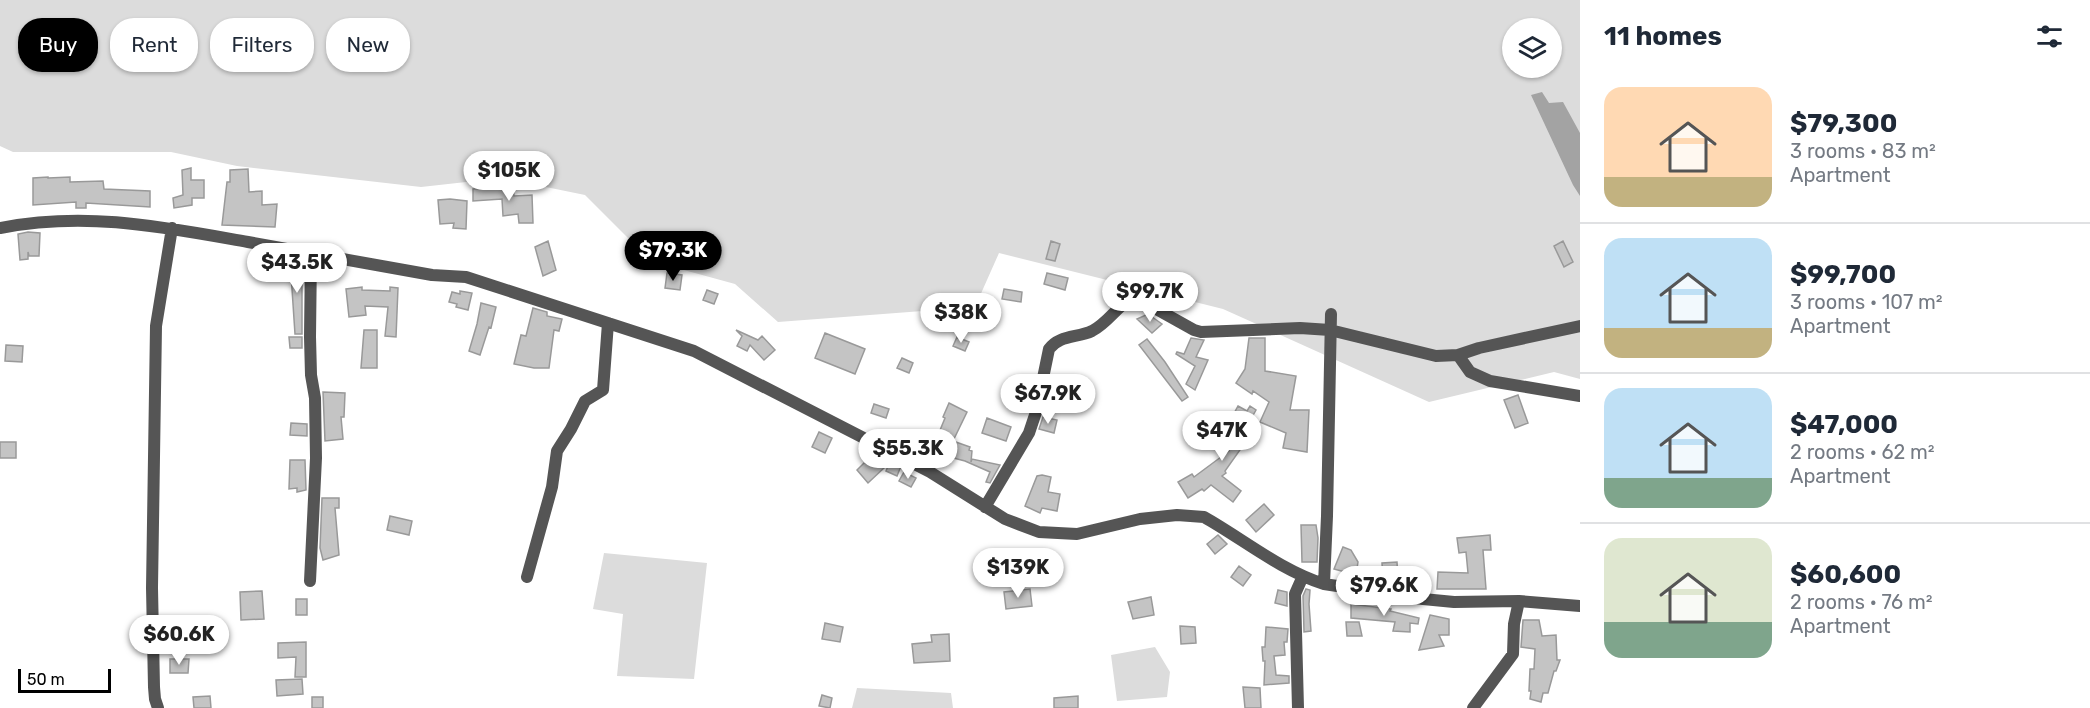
<!DOCTYPE html>
<meta charset="utf-8">
<style>
:root{--surface:#fff;--page:#f6f6f7;--text:#1f2937;--muted:#747a83;--line:#e0e1e3;--accent:#000}
body{margin:0;font-family:Rubik,sans-serif;background:var(--page);color:var(--text);height:100vh;display:flex;flex-direction:column;font-size:22px;white-space:nowrap}
*{box-sizing:border-box;margin:0}
p{font-size:20px;color:var(--muted)}
.icon{flex:none;width:33px;height:33px;fill:none;stroke:currentColor;stroke-width:2;stroke-linecap:round;stroke-linejoin:round}
.map{position:relative;flex:1;overflow:hidden}
.drawer{display:flex;flex-direction:column;background:var(--surface);width:510px}
.drawer>*{flex:none}
.banner{position:absolute;left:18px;top:18px;width:570px;height:54px;display:flex;gap:12px}
.buttons{position:absolute;left:1502px;top:18px;display:grid;gap:12px}
.buttons a{display:grid;place-items:center;width:60px;height:60px;border-radius:50%;background:var(--surface);box-shadow:0 2px 4px #0004;font-size:30px}
.scale{position:absolute;left:18px;bottom:15px;width:93px;box-sizing:border-box;padding-left:6px;border:3px solid #000;border-top:0;font-size:16px;line-height:21px;white-space:nowrap;color:#000;-webkit-text-stroke:4px #fff;paint-order:stroke}
.price{position:absolute;translate:-50% -51px;padding:0 14px;border-radius:21px;background:#fff;color:#222;font-size:20px;line-height:39px;filter:drop-shadow(0 2px 3px #0008)}
.price::after{content:'';position:absolute;left:50%;top:36px;width:18px;height:14px;margin-left:-9px;background:inherit;clip-path:polygon(0 0,100% 0,50% 100%)}
.price.active{background:var(--accent);color:#fff}
ul{padding:0;list-style:none}
li{display:flex;align-items:center;gap:18px;height:150px;padding:0 24px}
li+li{border-top:2px solid var(--line)}
li span{display:grid;place-items:center;flex:none;width:168px;height:120px;border-radius:18px;color:#555}
li>.icon{margin-inline-start:auto}
span .icon{width:72px;height:72px;fill:#fffc;stroke-width:1}
li b{font-size:26px}
h2{display:flex;justify-content:space-between;align-items:center;height:72px;padding:0 24px;font-size:26px}
.chip{padding:0 21px;border-radius:24px;background:var(--surface);box-shadow:0 2px 4px #0004;font-size:21px;line-height:54px}
.chip.active{background:var(--accent);color:#fff}
main{display:flex;flex:1;min-height:0}
.map>svg:first-child{display:block}
</style>
<main>
<div class="map">
<svg width="1580" height="708" viewBox="0 0 1580 708">
<rect width="100%" height="100%" fill="#fff"/>
<path fill="#dcdcdc" fill-rule="evenodd" d="M 0,0 L 1580,0 L 1580,379 L 1554,372 L 1429,402 L 1223,309 L 999,253 L 975,307 L 778,322 L 735,284 L 651,261 L 585,195 L 502,178 L 421,187 L 237,166 L 171,152 L 13,152 L 0,146 ZM 1512,28 L 1551,28 L 1551,68 L 1512,68 Z
M 604,553 L 707,563 L 694,679 L 617,676 L 623,614 L 593,609 Z
M 1155,647 L 1170,672 L 1167,697 L 1117,701 L 1111,655 Z
M 857,688 L 951,693 L 953,708 L 852,708 Z"/>
<path fill="#a3a3a3" d="M 1542,92 L 1549,103 L 1563,102 L 1580,133 L 1580,196 L 1573,185 L 1531,95 Z"/>
<path fill="#c4c4c4" stroke="#999" stroke-width="1.5" d="M 191,168 L 191,180 L 204,180 L 204,198 L 192,198 L 192,205 L 174,208 L 173,198 L 183,195 L 182,170 Z
M 248,169 L 249,192 L 262,191 L 262,205 L 277,204 L 275,227 L 222,225 L 227,182 L 230,182 L 230,170 Z
M 48,177 L 48,178 L 70,177 L 70,182 L 103,181 L 104,189 L 150,191 L 150,207 L 86,203 L 86,208 L 76,208 L 76,202 L 33,205 L 33,178 Z
M 491,188 L 491,189 L 513,188 L 514,196 L 532,195 L 533,223 L 519,223 L 518,214 L 503,216 L 502,199 L 473,201 L 473,189 Z
M 450,199 L 467,201 L 466,229 L 453,228 L 454,223 L 440,224 L 438,200 Z
M 28,232 L 40,233 L 39,256 L 29,256 L 28,252 L 28,259 L 20,260 L 18,234 Z
M 548,241 L 556,270 L 543,276 L 535,247 Z
M 1051,241 L 1060,244 L 1055,261 L 1046,259 Z
M 1563,241 L 1573,262 L 1564,267 L 1554,246 Z
M 290,259 L 300,260 L 302,284 L 302,334 L 295,334 Z
M 667,273 L 682,275 L 680,290 L 665,288 Z
M 1047,273 L 1068,278 L 1065,290 L 1044,284 Z
M 362,287 L 362,290 L 390,291 L 390,287 L 398,288 L 396,337 L 385,336 L 388,307 L 365,306 L 366,315 L 349,317 L 346,289 Z
M 1004,289 L 1022,292 L 1021,302 L 1002,299 Z
M 707,290 L 718,294 L 714,304 L 703,300 Z
M 460,291 L 472,293 L 468,310 L 456,307 L 457,304 L 449,302 L 452,292 L 460,294 Z
M 481,303 L 496,307 L 491,328 L 489,327 L 480,355 L 469,351 L 477,324 Z
M 533,308 L 547,312 L 547,316 L 562,319 L 559,331 L 554,330 L 549,368 L 534,368 L 514,364 L 521,335 L 526,336 Z
M 1148,314 L 1162,324 L 1152,333 L 1137,319 Z
M 364,330 L 377,330 L 377,368 L 361,368 Z
M 736,330 L 758,340 L 762,336 L 775,350 L 764,360 L 750,345 L 747,351 L 737,346 L 742,336 Z
M 825,333 L 865,349 L 855,374 L 815,358 Z
M 289,337 L 302,337 L 302,348 L 290,348 Z
M 957,337 L 969,342 L 965,351 L 953,346 Z
M 1191,338 L 1204,340 L 1196,357 L 1208,360 L 1195,390 L 1186,384 L 1195,366 L 1176,354 L 1177,352 L 1184,354 Z
M 1249,338 L 1265,338 L 1265,371 L 1296,376 L 1290,410 L 1309,410 L 1307,452 L 1283,448 L 1286,433 L 1260,422 L 1269,402 L 1253,391 L 1252,394 L 1236,383 L 1245,369 Z
M 1147,339 L 1165,362 L 1188,397 L 1182,401 L 1139,345 Z
M 6,345 L 23,346 L 22,362 L 5,361 Z
M 902,358 L 913,363 L 909,373 L 897,368 Z
M 1052,375 L 1065,376 L 1064,388 L 1050,387 Z
M 323,392 L 345,393 L 344,417 L 341,417 L 343,439 L 325,441 Z
M 1518,395 L 1528,423 L 1515,428 L 1504,400 Z
M 949,403 L 967,412 L 953,441 L 970,447 L 969,450 L 972,451 L 971,462 L 972,459 L 1000,465 L 990,483 L 986,482 L 990,472 L 965,461 L 938,454 L 942,443 L 936,440 L 945,418 L 943,417 Z
M 874,404 L 889,409 L 886,418 L 871,413 Z
M 1238,406 L 1247,411 L 1250,406 L 1256,410 L 1243,433 L 1248,437 L 1247,440 L 1225,471 L 1226,473 L 1222,476 L 1241,491 L 1233,502 L 1211,485 L 1204,491 L 1202,489 L 1188,498 L 1178,482 L 1192,474 L 1194,477 L 1229,451 L 1225,447 L 1230,441 L 1227,439 L 1238,423 L 1231,419 Z
M 1043,417 L 1057,420 L 1054,433 L 1039,429 Z
M 987,418 L 1011,427 L 1006,441 L 982,433 Z
M 291,423 L 307,424 L 307,436 L 290,435 Z
M 819,432 L 832,438 L 825,453 L 812,447 Z
M 0,442 L 16,442 L 16,458 L 0,458 Z
M 873,454 L 885,467 L 868,483 L 857,470 Z
M 290,460 L 305,460 L 306,490 L 297,492 L 297,488 L 289,489 Z
M 890,461 L 901,466 L 897,476 L 886,471 Z
M 904,472 L 916,478 L 911,487 L 899,481 Z
M 1042,475 L 1051,477 L 1048,492 L 1060,494 L 1057,511 L 1042,508 L 1040,513 L 1025,506 L 1037,476 Z
M 322,498 L 339,498 L 339,508 L 335,508 L 339,555 L 323,560 L 320,548 Z
M 1264,504 L 1274,515 L 1256,532 L 1246,520 Z
M 390,516 L 412,521 L 409,535 L 387,530 Z
M 1301,525 L 1316,525 L 1318,538 L 1317,562 L 1302,562 Z
M 1218,535 L 1227,544 L 1215,554 L 1207,544 Z
M 1490,535 L 1491,550 L 1483,550 L 1486,589 L 1437,589 L 1438,572 L 1468,573 L 1466,552 L 1459,553 L 1457,538 Z
M 1343,547 L 1351,550 L 1358,562 L 1356,575 L 1334,569 Z
M 1397,562 L 1398,580 L 1383,581 L 1382,563 Z
M 1239,566 L 1251,575 L 1243,586 L 1231,577 Z
M 1030,589 L 1032,606 L 1006,609 L 1004,592 Z
M 1306,589 L 1310,590 L 1309,604 L 1311,631 L 1304,632 L 1303,596 Z
M 1278,590 L 1287,592 L 1287,606 L 1275,603 Z
M 262,591 L 264,619 L 241,620 L 240,592 Z
M 1151,597 L 1154,615 L 1133,619 L 1128,602 Z
M 296,599 L 307,599 L 307,615 L 296,615 Z
M 1351,604 L 1391,609 L 1390,611 L 1419,618 L 1418,624 L 1410,623 L 1410,632 L 1393,631 L 1395,622 L 1351,618 Z
M 1430,615 L 1449,619 L 1449,635 L 1439,635 L 1444,646 L 1419,650 Z
M 1523,620 L 1539,620 L 1542,636 L 1556,635 L 1557,660 L 1560,660 L 1556,671 L 1554,671 L 1548,693 L 1543,693 L 1541,702 L 1530,699 L 1531,691 L 1529,691 L 1530,669 L 1534,669 L 1535,649 L 1521,647 Z
M 1346,622 L 1359,622 L 1362,636 L 1347,636 Z
M 825,623 L 843,627 L 840,642 L 822,639 Z
M 201,625 L 220,625 L 220,636 L 201,636 Z
M 1180,626 L 1195,627 L 1196,643 L 1181,644 Z
M 1266,627 L 1288,629 L 1287,642 L 1284,642 L 1285,655 L 1274,656 L 1276,675 L 1289,676 L 1289,683 L 1264,685 L 1265,661 L 1263,661 L 1262,647 L 1265,647 Z
M 949,634 L 950,661 L 914,663 L 912,644 L 932,642 L 931,635 Z
M 306,642 L 306,677 L 295,677 L 296,657 L 278,658 L 278,643 Z
M 170,659 L 189,659 L 188,673 L 170,673 Z
M 302,679 L 303,694 L 277,696 L 276,680 Z
M 1243,687 L 1260,688 L 1261,708 L 1245,708 Z
M 822,695 L 832,698 L 830,708 L 819,706 Z
M 210,696 L 211,708 L 194,708 L 193,697 Z
M 1078,696 L 1078,708 L 1054,708 L 1054,698 Z
M 312,697 L 323,697 L 323,708 L 312,708 Z"/>
<g fill="none" stroke-linecap="round" stroke-linejoin="round">
<path stroke="#555" stroke-width="12" d="M 0,228 C 87,211 163,227 248,242 C 310,253 371,264 432,275 L 466,277 L 694,351 L 930,472 L 1005,519 L 1039,532 L 1077,534 L 1140,519 L 1177,515 L 1204,517 C 1243,539 1280,570 1324,584 L 1423,599 L 1454,602 L 1519,601 L 1580,606
M 1458,355 L 1470,372 L 1490,381 L 1580,396
M 985,507 L 1029,433 L 1036,412 L 1049,349 C 1059,335 1077,338 1092,331 C 1108,323 1117,306 1132,298 L 1142,301 L 1194,330 L 1201,332 L 1300,328 L 1330,330 L 1436,356 L 1458,355 L 1479,348 L 1580,326
M 527,577 L 552,487 L 557,451 L 571,429 L 585,401 L 603,390 L 608,323
M 310,581 L 316,458 L 315,398 L 311,375 L 310,337 L 311,253
M 1324,584 L 1327,516 L 1331,314
M 158,708 L 155,699 L 154,687 L 152,588 L 156,326 L 172,228
M 1298,708 L 1295,594 L 1303,576
M 1473,708 L 1513,654 L 1514,624 L 1519,601"/>
</g>
</svg>
<div class="buttons">
<a><svg class="icon" aria-label="layers" viewBox="0 0 24 24"><path d="M12 4l9 5-9 5-9-5zM3 14l9 5 9-5"/></svg></a>
</div>
<div class="scale">50 m</div>
<b class="price" style="left:509px;top:202px">$105K</b>
<b class="price active" style="left:673px;top:282px">$79.3K</b>
<b class="price" style="left:297px;top:294px">$43.5K</b>
<b class="price" style="left:1150px;top:323px">$99.7K</b>
<b class="price" style="left:961px;top:344px">$38K</b>
<b class="price" style="left:1048px;top:425px">$67.9K</b>
<b class="price" style="left:1222px;top:462px">$47K</b>
<b class="price" style="left:908px;top:480px">$55.3K</b>
<b class="price" style="left:1018px;top:599px">$139K</b>
<b class="price" style="left:1384px;top:617px">$79.6K</b>
<b class="price" style="left:179px;top:666px">$60.6K</b>
<div class="banner">
<a class="chip active">Buy</a>
<a class="chip">Rent</a>
<a class="chip">Filters</a>
<a class="chip">New</a>
</div>
</div>
<section class="drawer">
<h2>11 homes<svg class="icon" aria-label="filters" viewBox="0 0 24 24"><path d="M4 7h16M4 17h16"/><circle cx="9" cy="7" r="2"/><circle cx="15" cy="17" r="2"/></svg></h2>
<ul>
<li><span style="background:linear-gradient(#ffd9b3 75%,#c2b280 0)"><svg class="icon" aria-label="home" viewBox="0 0 24 24"><path d="M3 11l9-7 9 7M6 9v11h12V9"/></svg></span><div><b>$79,300</b><p>3 rooms · 83 m²</p><p>Apartment</p></div></li>
<li><span style="background:linear-gradient(#bfe0f5 75%,#c2b280 0)"><svg class="icon" aria-label="home" viewBox="0 0 24 24"><path d="M3 11l9-7 9 7M6 9v11h12V9"/></svg></span><div><b>$99,700</b><p>3 rooms · 107 m²</p><p>Apartment</p></div></li>
<li><span style="background:linear-gradient(#bfe0f5 75%,#7fa58c 0)"><svg class="icon" aria-label="home" viewBox="0 0 24 24"><path d="M3 11l9-7 9 7M6 9v11h12V9"/></svg></span><div><b>$47,000</b><p>2 rooms · 62 m²</p><p>Apartment</p></div></li>
<li><span style="background:linear-gradient(#dfe7d0 70%,#7fa58c 0)"><svg class="icon" aria-label="home" viewBox="0 0 24 24"><path d="M3 11l9-7 9 7M6 9v11h12V9"/></svg></span><div><b>$60,600</b><p>2 rooms · 76 m²</p><p>Apartment</p></div></li>
</ul>
</section>
</main>
